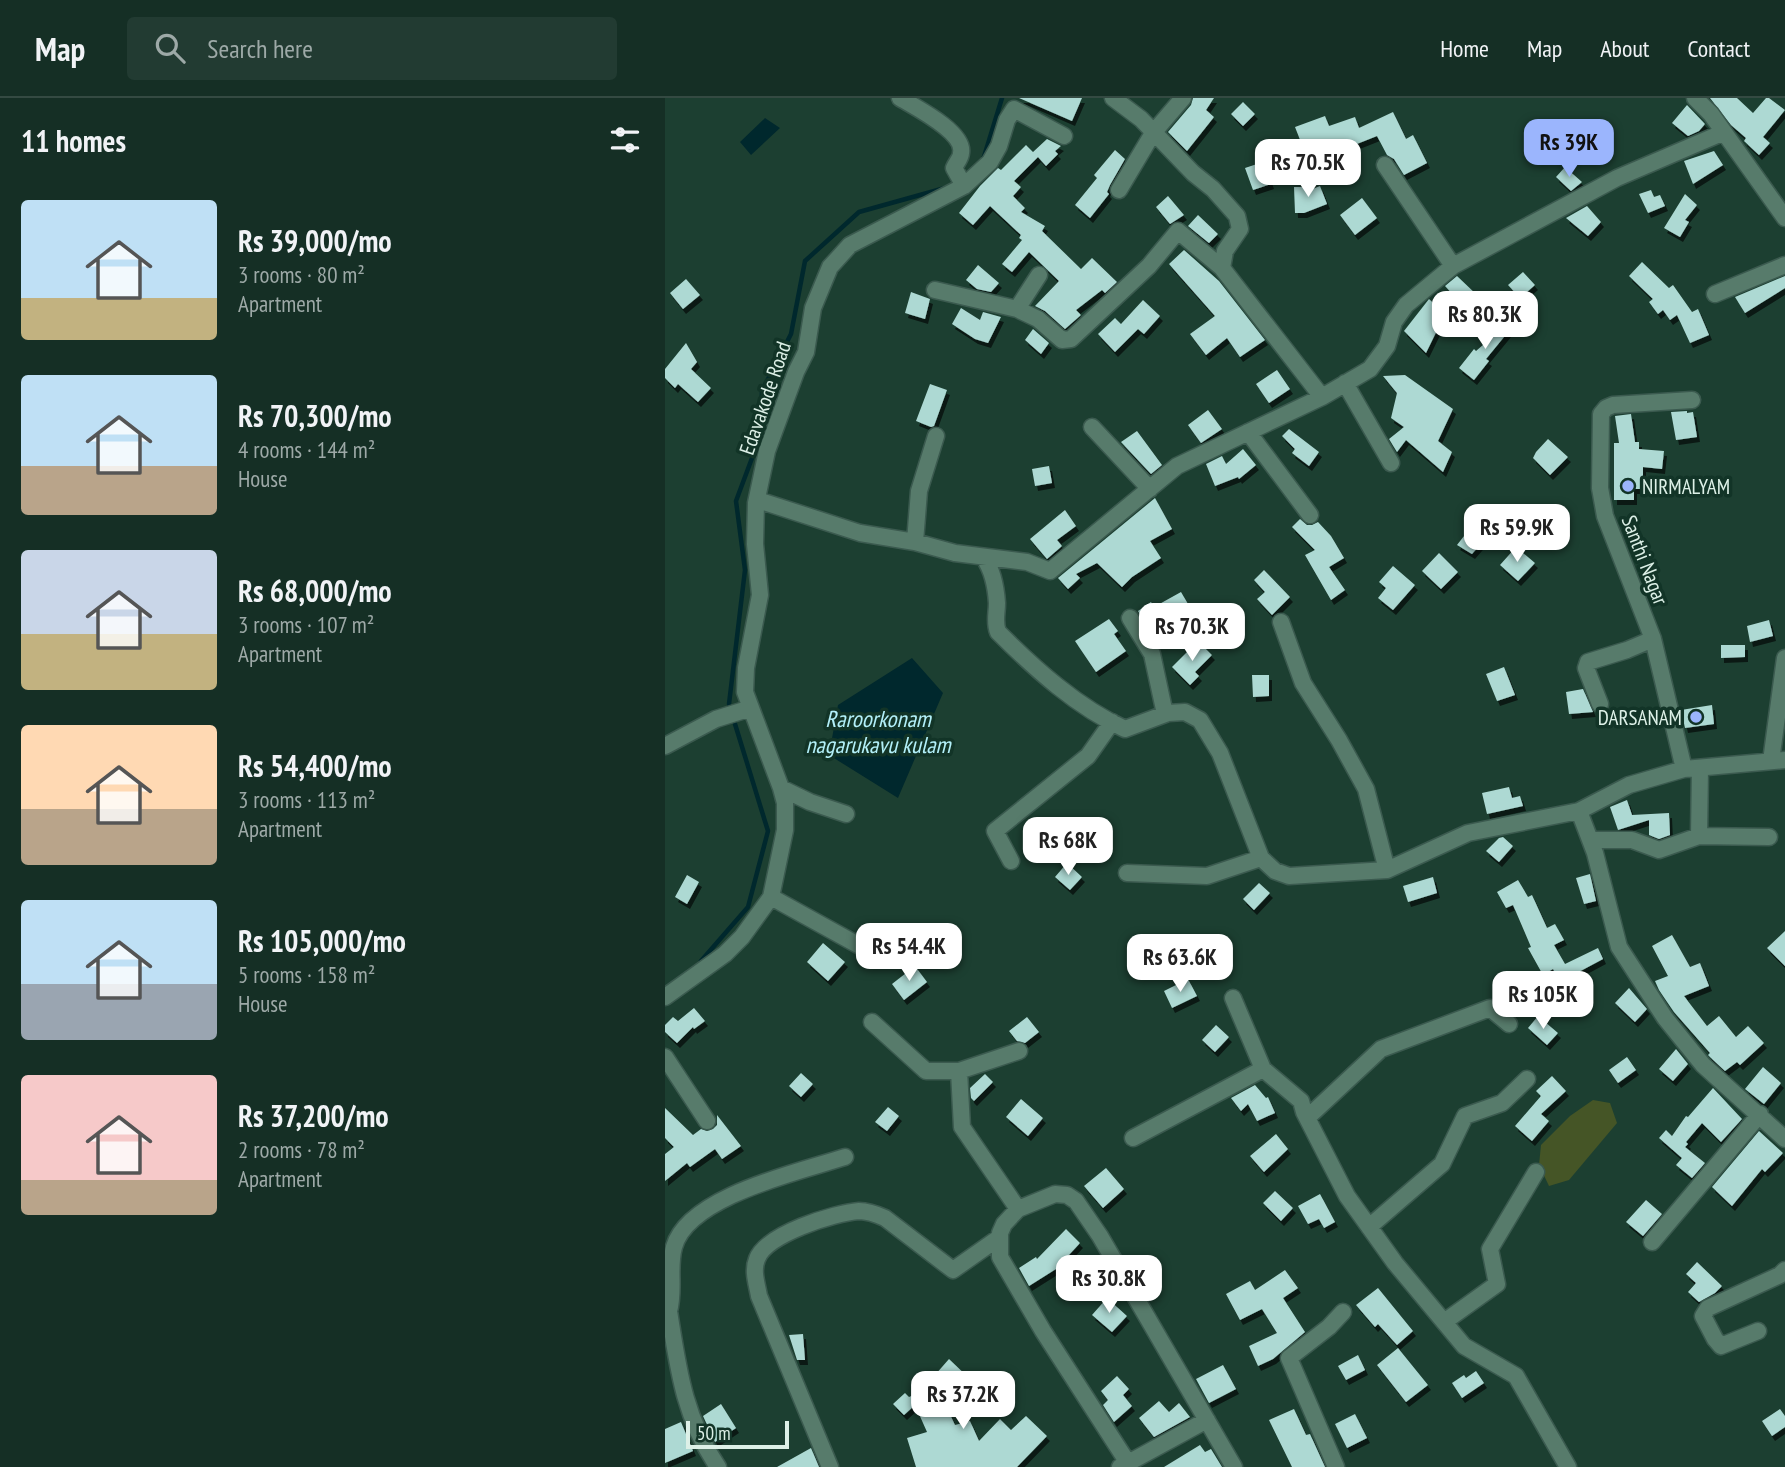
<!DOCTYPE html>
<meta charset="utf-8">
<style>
:root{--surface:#152f25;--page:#223b32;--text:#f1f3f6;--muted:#9da9a7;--line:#344a42;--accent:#9bb5fd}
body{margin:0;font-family:"PT Sans Narrow",sans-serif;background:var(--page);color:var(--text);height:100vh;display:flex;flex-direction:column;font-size:26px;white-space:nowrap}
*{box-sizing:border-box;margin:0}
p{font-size:23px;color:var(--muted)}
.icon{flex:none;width:38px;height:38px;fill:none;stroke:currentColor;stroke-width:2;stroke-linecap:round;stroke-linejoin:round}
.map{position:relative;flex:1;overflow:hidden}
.details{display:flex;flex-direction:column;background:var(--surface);width:665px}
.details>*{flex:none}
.scale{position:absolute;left:21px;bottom:18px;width:103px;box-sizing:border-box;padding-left:7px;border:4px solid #ddf0e7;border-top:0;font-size:19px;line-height:24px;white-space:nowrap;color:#ddf0e7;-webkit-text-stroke:5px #123427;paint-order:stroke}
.price{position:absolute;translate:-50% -60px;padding:0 16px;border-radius:14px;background:#fff;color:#222;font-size:23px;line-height:46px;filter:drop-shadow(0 2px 4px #0008)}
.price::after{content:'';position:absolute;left:50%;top:42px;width:21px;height:16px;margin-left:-10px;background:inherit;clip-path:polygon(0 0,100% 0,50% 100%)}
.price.current{background:var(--accent);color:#111}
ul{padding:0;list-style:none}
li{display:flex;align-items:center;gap:21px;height:175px;padding:0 21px}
li span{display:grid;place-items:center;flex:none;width:196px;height:140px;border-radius:7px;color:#555}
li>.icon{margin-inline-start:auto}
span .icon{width:84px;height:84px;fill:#fffc;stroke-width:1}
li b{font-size:30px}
h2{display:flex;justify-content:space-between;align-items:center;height:84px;padding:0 21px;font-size:30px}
header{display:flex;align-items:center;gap:42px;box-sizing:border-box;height:98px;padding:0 35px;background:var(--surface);border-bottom:2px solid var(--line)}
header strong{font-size:33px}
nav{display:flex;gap:38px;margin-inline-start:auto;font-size:24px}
.search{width:490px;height:63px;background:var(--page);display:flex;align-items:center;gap:18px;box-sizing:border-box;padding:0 24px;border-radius:7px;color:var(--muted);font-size:26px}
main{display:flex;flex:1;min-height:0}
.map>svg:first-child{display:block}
</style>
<header>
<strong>Map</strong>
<div class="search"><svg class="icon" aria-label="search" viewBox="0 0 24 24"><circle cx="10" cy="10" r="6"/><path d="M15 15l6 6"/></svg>Search here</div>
<nav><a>Home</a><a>Map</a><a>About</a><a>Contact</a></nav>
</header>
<main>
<section class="details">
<h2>11 homes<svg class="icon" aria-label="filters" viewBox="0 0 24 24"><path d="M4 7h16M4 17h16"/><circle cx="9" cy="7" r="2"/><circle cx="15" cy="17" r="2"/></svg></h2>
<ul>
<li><span style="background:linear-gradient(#bfe0f5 70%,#c2b280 0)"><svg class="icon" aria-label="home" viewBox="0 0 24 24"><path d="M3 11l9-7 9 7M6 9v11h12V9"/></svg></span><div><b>Rs 39,000/mo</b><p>3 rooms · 80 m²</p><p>Apartment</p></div></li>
<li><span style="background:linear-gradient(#bfe0f5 65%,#b9a48a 0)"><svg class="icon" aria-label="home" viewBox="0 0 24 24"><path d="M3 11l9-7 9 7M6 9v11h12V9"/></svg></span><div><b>Rs 70,300/mo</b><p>4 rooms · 144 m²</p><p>House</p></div></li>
<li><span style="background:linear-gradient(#c9d6e8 60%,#c2b280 0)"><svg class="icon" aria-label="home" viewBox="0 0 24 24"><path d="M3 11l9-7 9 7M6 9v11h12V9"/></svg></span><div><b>Rs 68,000/mo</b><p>3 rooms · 107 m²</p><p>Apartment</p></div></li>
<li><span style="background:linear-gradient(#ffd9b3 60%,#b9a48a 0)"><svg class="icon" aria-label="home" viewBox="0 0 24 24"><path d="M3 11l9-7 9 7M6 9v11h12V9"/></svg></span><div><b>Rs 54,400/mo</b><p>3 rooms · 113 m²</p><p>Apartment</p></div></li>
<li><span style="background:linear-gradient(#bfe0f5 60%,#9aa5b1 0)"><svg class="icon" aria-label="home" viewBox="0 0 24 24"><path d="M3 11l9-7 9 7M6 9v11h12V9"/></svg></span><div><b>Rs 105,000/mo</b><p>5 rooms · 158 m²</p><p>House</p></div></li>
<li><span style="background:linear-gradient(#f6c9c9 75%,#b9a48a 0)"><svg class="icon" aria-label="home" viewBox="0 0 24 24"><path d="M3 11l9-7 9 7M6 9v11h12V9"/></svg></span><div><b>Rs 37,200/mo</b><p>2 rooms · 78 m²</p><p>Apartment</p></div></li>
</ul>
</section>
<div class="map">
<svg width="1120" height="1369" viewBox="0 0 1120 1369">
<defs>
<filter id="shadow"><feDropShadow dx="3" dy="5" stdDeviation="0" flood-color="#0009"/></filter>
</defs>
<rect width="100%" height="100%" fill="#1c3f31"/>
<path fill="#455526" d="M 928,1002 L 945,1005 L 952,1025 L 904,1082 L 884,1088 L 874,1067 L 876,1047 L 905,1018 Z"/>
<path fill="#00282d" d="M 100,20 L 115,30 L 86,57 L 75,44 Z
M 247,560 L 278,595 L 233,700 L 164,657 L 173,607 Z"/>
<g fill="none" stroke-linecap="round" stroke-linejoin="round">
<path stroke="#00282d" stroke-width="4.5" d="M 318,62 L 337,0
M 64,606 L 80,472 L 71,403 L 96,336 L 97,293 L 126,236 L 140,163 L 194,114 L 280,90
M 36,863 L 83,809 L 103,733 L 70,626"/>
</g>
<path fill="#add9d3" filter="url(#shadow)" d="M 354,0 L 417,0 L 407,23 Z
M 528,0 L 549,0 L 541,12 L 549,19 L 522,53 L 503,34 L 526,7 Z
M 1045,0 L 1072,0 L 1088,15 L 1101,0 L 1104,0 L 1120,12 L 1098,39 L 1105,45 L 1094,57 L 1079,43 L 1081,40 L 1066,27 Z
M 578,4 L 590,16 L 578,28 L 566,16 Z
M 1022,7 L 1040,26 L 1034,33 L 1023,38 L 1007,25 Z
M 728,14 L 741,41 L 748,37 L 762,65 L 739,77 L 729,61 L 722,57 L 712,38 L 644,65 L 630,29 L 660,18 L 664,28 L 690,19 L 694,30 Z
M 382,41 L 396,48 L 390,53 L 393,56 L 381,68 L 373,59 L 349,83 L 356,89 L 348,98 L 360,110 L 356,114 L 380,128 L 377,133 L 416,171 L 427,160 L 452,184 L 440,195 L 437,192 L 411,212 L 416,217 L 400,231 L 380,213 L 370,208 L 394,183 L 364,154 L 347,174 L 337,166 L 357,142 L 354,140 L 356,137 L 325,108 L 308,127 L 294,115 L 315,88 L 333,70 L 336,72 L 361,47 L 368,54 Z
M 450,52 L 460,61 L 445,87 L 442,94 L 444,96 L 425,120 L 410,107 L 432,80 L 429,77 Z
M 1049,53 L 1058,67 L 1028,86 L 1019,63 Z
M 598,64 L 606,86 L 588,92 L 580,70 Z
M 900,69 L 917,84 L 906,93 L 891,79 Z
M 655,88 L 662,106 L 639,115 L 630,115 L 629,89 L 640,89 L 640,94 Z
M 986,92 L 989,99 L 995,97 L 1000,108 L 983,115 L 974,96 Z
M 1020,96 L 1032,107 L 1020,122 L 1024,124 L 1015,139 L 999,130 Z
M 503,98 L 519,117 L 505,126 L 491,109 Z
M 697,100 L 712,120 L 690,137 L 675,117 Z
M 922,108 L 936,124 L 923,138 L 901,120 Z
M 533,117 L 553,136 L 544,145 L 523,128 Z
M 519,152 L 554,183 L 600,242 L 575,259 L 562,240 L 541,257 L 525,236 L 550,218 L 504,166 Z
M 977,164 L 1004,190 L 1008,187 L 1027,214 L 1033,211 L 1044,237 L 1025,245 L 1012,217 L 1005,222 L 998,212 L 993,216 L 984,204 L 988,201 L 964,178 Z
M 313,167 L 334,185 L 326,194 L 312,191 L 301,182 Z
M 858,174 L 870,187 L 855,200 L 843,187 Z
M 792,178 L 812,197 L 800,210 L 780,188 Z
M 1120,178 L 1120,190 L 1080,215 L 1070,199 Z
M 21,181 L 35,197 L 18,211 L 5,195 Z
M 246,194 L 265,201 L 260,221 L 240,215 Z
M 764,201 L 780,216 L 761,255 L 739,233 Z
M 478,202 L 495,218 L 479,236 L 473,231 L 450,254 L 433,236 L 450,220 L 456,226 Z
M 296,210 L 315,222 L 318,214 L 336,219 L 323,245 L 310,241 L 287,226 Z
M 837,220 L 848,228 L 821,261 L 824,263 L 809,282 L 794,270 L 809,251 L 811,253 L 826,240 L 824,237 Z
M 368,231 L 384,245 L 376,256 L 360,242 Z
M 21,245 L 32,264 L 26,271 L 46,290 L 33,304 L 13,286 L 10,290 L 0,280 L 0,271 Z
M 612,272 L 625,291 L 604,305 L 591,286 Z
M 740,277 L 788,311 L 773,343 L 787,354 L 778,374 L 741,342 L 732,354 L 724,341 L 739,329 L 726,320 L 732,295 L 718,278 Z
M 265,286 L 282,292 L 269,328 L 266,329 L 251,323 Z
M 543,312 L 557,331 L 536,345 L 523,327 Z
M 1022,313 L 1022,315 L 1028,314 L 1032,339 L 1011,342 L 1006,314 Z
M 966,316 L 970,344 L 974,344 L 974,351 L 999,353 L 997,371 L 978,369 L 978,391 L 969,391 L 969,402 L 949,402 L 949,345 L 954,345 L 950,318 Z
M 624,331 L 654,354 L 644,368 L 627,355 L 630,351 L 617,338 Z
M 472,333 L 497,367 L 486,376 L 456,344 Z
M 883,341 L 903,359 L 885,377 L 868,360 L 871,354 Z
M 578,351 L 591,367 L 574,381 L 573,379 L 550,388 L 541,366 L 557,358 L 561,366 Z
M 384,368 L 387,385 L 370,388 L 367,371 Z
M 490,400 L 507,431 L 485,443 L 496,460 L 467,479 L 457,489 L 432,465 L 411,476 L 415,480 L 403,491 L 393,480 Z
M 400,412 L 411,428 L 392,442 L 397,448 L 382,461 L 365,441 Z
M 635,421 L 642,427 L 647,427 L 653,424 L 666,438 L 679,460 L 664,469 L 680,492 L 666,502 L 640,457 L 650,452 L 627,429 Z
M 806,429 L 821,440 L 807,456 L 792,447 Z
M 851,449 L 870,465 L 853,483 L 835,467 Z
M 774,455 L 793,474 L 776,491 L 757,473 Z
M 728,468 L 750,487 L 728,512 L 713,500 L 721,490 L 714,484 Z
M 599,472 L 625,499 L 607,517 L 592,501 L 600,494 L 589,482 Z
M 516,494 L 523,506 L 506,516 L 503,512 L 481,527 L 473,513 L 486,504 L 489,509 Z
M 546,510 L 557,521 L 544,534 L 533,524 Z
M 444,521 L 453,533 L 449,536 L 461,553 L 431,574 L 410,543 Z
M 1104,522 L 1108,538 L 1085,544 L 1082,528 Z
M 533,543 L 547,557 L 530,574 L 534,578 L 525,587 L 507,569 Z
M 1056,547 L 1080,547 L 1080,559 L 1056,560 Z
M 839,569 L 850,597 L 832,603 L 821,576 Z
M 587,577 L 604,577 L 604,598 L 588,599 Z
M 918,591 L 928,614 L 904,616 L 901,594 Z
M 1047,607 L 1049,626 L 1020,630 L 1016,612 Z
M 844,689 L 847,700 L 855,698 L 858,708 L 822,716 L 817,695 Z
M 962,702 L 967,717 L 1004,715 L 1005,737 L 994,741 L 984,737 L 984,722 L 953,732 L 945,709 Z
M 838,739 L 848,748 L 834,764 L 821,753 L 834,740 Z
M 402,765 L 417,779 L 405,792 L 390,779 Z
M 925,776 L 931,803 L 919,806 L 911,780 Z
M 22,777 L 34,784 L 22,806 L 10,799 Z
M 768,779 L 772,795 L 743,804 L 738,788 Z
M 853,782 L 863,799 L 867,797 L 882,830 L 890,826 L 899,842 L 889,847 L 900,866 L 933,850 L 938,861 L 895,884 L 888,871 L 878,877 L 863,850 L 866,849 L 848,807 L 841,810 L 832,794 Z
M 594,785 L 605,795 L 589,812 L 578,801 Z
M 1120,833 L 1120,868 L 1102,850 Z
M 1007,837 L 1025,869 L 1035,865 L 1044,888 L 1019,898 L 1042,928 L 1054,918 L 1071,939 L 1083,928 L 1099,945 L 1075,967 L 1072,964 L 1060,973 L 1046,960 L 1043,957 L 1045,955 L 1009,914 L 994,892 L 990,883 L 1003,878 L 987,848 Z
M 158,845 L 180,864 L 163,883 L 142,864 Z
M 250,868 L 262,884 L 239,902 L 227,886 Z
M 523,881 L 532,898 L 507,910 L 499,893 Z
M 964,890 L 982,911 L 970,924 L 950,905 Z
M 29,910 L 40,923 L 29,931 L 28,929 L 12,945 L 0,934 L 0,927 L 8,919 L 13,923 Z
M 873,918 L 893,935 L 882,947 L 863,930 Z
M 362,919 L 374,934 L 360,945 L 352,943 L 344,933 Z
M 551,927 L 564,939 L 550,954 L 537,942 Z
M 1011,951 L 1023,966 L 1008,983 L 994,971 Z
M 962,959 L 971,972 L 953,985 L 944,972 Z
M 1098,969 L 1116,985 L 1099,1006 L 1080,991 Z
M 136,975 L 148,986 L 136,999 L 124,988 Z
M 320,976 L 328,984 L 309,1003 L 306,1000 L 305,990 Z
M 887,978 L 901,993 L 876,1016 L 884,1023 L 867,1043 L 850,1028 L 876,998 L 871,993 Z
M 590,987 L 601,1000 L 603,999 L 610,1015 L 592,1023 L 583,1006 L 576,1013 L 566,1000 Z
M 1048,990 L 1077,1021 L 1056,1044 L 1037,1025 L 1021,1044 L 1023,1046 L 1020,1049 L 1040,1065 L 1027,1080 L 1011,1067 L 1017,1060 L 994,1040 L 1001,1032 L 1007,1038 L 1021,1018 L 1023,1019 Z
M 356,1001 L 378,1020 L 363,1038 L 341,1019 Z
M 223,1009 L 234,1018 L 222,1033 L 210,1024 Z
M 0,1010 L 28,1037 L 36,1031 L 42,1033 L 48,1031 L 52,1027 L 52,1017 L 76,1048 L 57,1061 L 50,1051 L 25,1069 L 22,1065 L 0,1083 L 0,1056 L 9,1049 L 0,1040 Z
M 1094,1033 L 1118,1055 L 1100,1074 L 1097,1071 L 1067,1108 L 1047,1089 Z
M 611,1036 L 623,1051 L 599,1074 L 585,1058 Z
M 441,1070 L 459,1091 L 438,1110 L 419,1088 Z
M 610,1093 L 628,1110 L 616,1123 L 598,1105 Z
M 655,1096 L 670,1124 L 659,1130 L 654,1121 L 643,1126 L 633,1108 Z
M 981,1102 L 997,1116 L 978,1138 L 961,1124 Z
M 401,1131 L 415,1145 L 391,1171 L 364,1188 L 354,1170 L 371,1159 L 372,1161 Z
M 1032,1164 L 1057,1188 L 1050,1195 L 1034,1204 L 1023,1194 L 1031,1185 L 1021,1176 Z
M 620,1172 L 633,1190 L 618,1200 L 640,1234 L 608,1261 L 593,1268 L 584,1248 L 612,1235 L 597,1211 L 575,1222 L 561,1196 L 585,1183 L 590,1192 Z
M 713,1190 L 748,1233 L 732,1247 L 713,1226 L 710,1229 L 691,1207 Z
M 442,1200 L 462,1218 L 447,1234 L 427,1217 Z
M 138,1236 L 140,1262 L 132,1262 L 124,1237 Z
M 733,1250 L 763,1287 L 741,1304 L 712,1267 Z
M 693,1257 L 700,1272 L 681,1282 L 673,1268 Z
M 284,1261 L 305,1281 L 286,1301 L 288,1307 L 282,1310 L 290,1327 L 305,1323 L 314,1343 L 335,1321 L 346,1332 L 361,1318 L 382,1338 L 352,1369 L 251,1369 L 242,1340 L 262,1334 L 250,1307 L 239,1317 L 228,1306 L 240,1295 L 244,1299 L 278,1284 L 270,1277 Z
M 558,1267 L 571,1291 L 544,1305 L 531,1281 Z
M 811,1273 L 819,1285 L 797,1300 L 787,1285 L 799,1277 L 801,1280 Z
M 452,1278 L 464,1291 L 458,1297 L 467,1308 L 449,1324 L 438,1307 L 443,1302 L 436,1293 Z
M 494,1303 L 504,1314 L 514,1305 L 525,1319 L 489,1339 L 474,1320 Z
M 56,1306 L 71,1330 L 50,1344 L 38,1318 Z
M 629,1311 L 641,1337 L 645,1336 L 660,1369 L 627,1369 L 604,1322 Z
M 1115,1311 L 1120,1318 L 1120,1329 L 1107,1338 L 1097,1323 Z
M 690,1316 L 702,1340 L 682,1350 L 670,1326 Z
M 16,1324 L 28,1353 L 0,1365 L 0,1331 Z
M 535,1347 L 540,1354 L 546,1351 L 557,1369 L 499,1369 Z
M 146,1350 L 154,1369 L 112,1369 Z"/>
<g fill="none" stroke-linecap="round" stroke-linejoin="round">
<g stroke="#3b5a4f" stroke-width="19">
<path id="minor" d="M 235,0 C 250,9 300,34 296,55 C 296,60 291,65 289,70 L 299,88
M 1030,0 L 1046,16 L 1120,120
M 720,67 L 788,168
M 454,92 L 488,35 L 518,0
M 270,192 L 352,211 L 373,221 L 397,242 L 406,241 L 484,168 L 513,133 L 557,170
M 1050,196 L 1120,167
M 352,211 L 374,177
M 680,285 L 726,365
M 657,299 L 705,271 L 722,248 L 729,224 L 741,207 L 788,168 L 952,80 L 1057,35
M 427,329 L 485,391
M 583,334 L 645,417
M 91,405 L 102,353 L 131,274 L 141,254 L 148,210 L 165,169 L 185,147 L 299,88 L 325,64 L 334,48 L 342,22 L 349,11 L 399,38
M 250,444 L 254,393 L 271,338
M 319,460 C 328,473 331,490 332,505 C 332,516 329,524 333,534 C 370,571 412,609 460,631 L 503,615 L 520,614 L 535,622 L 555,655 L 596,760 L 610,773 L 624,778 L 722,772 L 803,735 L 914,713 L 930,755 L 954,849 L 1000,920 L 1038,967 L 1120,1041
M 465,520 L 487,556 L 500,616
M 616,524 L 638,585 L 674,642 L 701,691 L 722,772
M 935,606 L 921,570 L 923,564 L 962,552 L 988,541
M 0,648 L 51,621 L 86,610
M 1106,663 L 1120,560
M 1019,671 L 988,541 L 940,418 L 935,390 L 936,316 L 941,310 L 948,307 L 1027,302
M 116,690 L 145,704 L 181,716
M 914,713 L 964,687 L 1019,671 L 1120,662
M 1034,738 L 1035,670
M 925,742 L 967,742 L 994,752 L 1034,738 L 1104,739
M 346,763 L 330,733 L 423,658 L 447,624
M 462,775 L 542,778 L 596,760
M 106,799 L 193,847
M 0,899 L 60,856 L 77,839 L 106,799 L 120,732 L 120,705 L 116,690 L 80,594 L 81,570 L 95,497 L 90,446 L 91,405 L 99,404 L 195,435 L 250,444 L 290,455 L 362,464 L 385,473 L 512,368 L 657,299 L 557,170 L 560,153 L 575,131 L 572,118 L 548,91 L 528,75 L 476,21 L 448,0
M 568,900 L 598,971 L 636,1003 L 639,1014 L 682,1098 L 730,1165 L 799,1248 L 851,1278 L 903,1369
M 207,924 L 261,973 L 294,973 L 297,1029 L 353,1111
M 0,959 L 42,1023
M 294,973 L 354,953
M 642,1020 L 716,951 L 825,910 L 844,926
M 468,1040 L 598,971
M 704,1129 L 777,1066 L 800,1018 L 837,1005 L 862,981
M 987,1144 L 1095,1016
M 779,1224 L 832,1186 L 825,1151 L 871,1074
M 1093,1233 L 1056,1248 L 1050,1241 L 1038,1218 L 1043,1210 L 1115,1177 L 1120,1172
M 463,1365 L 542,1322
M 53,1369 C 19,1320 13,1270 4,1213 C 10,1192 3,1170 9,1149 C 23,1098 134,1074 180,1059
M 165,1369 L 94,1198 C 92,1186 87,1173 92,1161 C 101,1136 169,1115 194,1113 C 203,1113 211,1116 220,1120 L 288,1172 L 335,1139
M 455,1369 L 463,1365 L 378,1233 L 335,1159 L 335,1135 L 339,1126 L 353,1111 L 390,1096 L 402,1097 L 411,1103 L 435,1138 L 569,1369
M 671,1369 L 624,1260 L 664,1229 L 678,1214"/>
</g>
<use href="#minor" stroke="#577b6b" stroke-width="16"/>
</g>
<g fill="#9bb5fd" stroke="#123427" stroke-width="2.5">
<circle cx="963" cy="388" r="7"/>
<circle cx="1031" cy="619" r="7"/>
</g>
<g text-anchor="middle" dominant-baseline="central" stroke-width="7" stroke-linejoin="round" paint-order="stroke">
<g font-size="21" fill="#ddf0e7" stroke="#123427">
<text transform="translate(100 300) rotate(-71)">Edavakode Road</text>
<text transform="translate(980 462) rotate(69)">Santhi Nagar</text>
</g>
<g font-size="21" fill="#ddf0e7" stroke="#123427" text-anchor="start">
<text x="977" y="388">NIRMALYAM</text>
<text x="1017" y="619" text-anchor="end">DARSANAM</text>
</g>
<g font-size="23" font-style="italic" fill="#b3f0f9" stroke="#123427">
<text x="213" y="620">Raroorkonam<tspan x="213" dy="26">nagarukavu kulam</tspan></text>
</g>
</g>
</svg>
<div class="scale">50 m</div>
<b class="price current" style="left:904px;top:81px">Rs 39K</b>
<b class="price" style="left:643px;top:101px">Rs 70.5K</b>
<b class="price" style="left:820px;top:253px">Rs 80.3K</b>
<b class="price" style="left:852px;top:466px">Rs 59.9K</b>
<b class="price" style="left:527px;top:565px">Rs 70.3K</b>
<b class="price" style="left:403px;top:779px">Rs 68K</b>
<b class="price" style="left:244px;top:885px">Rs 54.4K</b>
<b class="price" style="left:515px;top:896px">Rs 63.6K</b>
<b class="price" style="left:878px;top:933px">Rs 105K</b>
<b class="price" style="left:444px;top:1217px">Rs 30.8K</b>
<b class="price" style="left:298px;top:1333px">Rs 37.2K</b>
</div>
</main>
